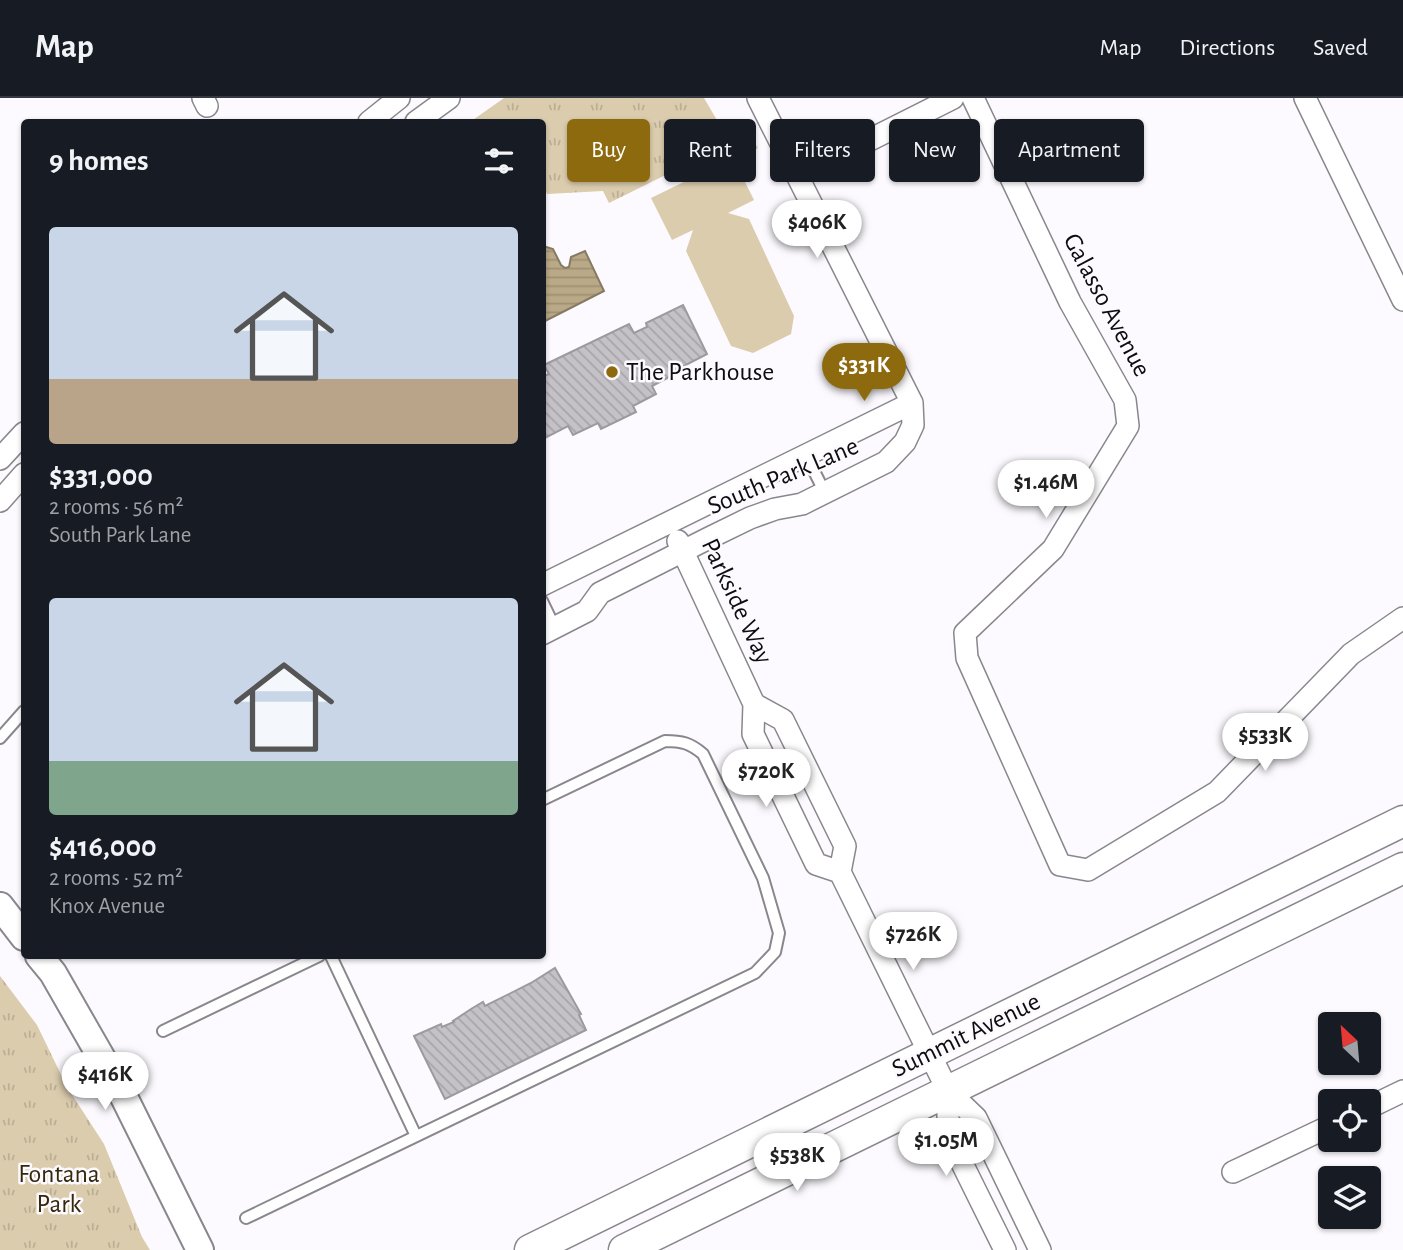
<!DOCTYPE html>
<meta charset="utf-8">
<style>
:root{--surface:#171b24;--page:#20242c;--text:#f1f3f6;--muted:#9ea1a6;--line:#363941;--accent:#8d6a0d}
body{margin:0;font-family:"Alegreya Sans",sans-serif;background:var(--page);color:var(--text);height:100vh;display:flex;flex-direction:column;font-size:26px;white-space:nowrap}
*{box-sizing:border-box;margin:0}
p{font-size:23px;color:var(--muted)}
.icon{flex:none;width:38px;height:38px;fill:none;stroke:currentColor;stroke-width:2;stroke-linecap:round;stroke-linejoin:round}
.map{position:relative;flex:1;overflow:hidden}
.details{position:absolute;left:21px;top:21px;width:525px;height:840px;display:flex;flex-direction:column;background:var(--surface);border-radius:7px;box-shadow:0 2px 5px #0004}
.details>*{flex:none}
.guide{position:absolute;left:567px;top:21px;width:665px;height:63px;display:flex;gap:14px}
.needle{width:46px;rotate:334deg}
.tools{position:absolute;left:1318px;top:914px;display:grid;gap:14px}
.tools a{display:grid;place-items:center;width:63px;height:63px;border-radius:7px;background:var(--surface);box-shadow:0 2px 5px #0004;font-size:35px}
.price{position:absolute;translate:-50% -60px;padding:0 16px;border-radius:24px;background:#fff;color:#222;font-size:23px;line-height:46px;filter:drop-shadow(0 2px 4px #0008)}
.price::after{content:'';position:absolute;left:50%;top:42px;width:21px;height:16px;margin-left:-10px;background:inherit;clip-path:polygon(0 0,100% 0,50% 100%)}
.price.on{background:var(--accent);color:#fff}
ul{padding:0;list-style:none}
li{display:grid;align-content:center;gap:14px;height:371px;padding:0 28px}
li span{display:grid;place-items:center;height:217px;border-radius:7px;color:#555}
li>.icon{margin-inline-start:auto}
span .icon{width:126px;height:126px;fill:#fffc;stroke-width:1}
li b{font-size:30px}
h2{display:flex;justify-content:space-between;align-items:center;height:84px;padding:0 28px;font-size:30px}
.pill{padding:0 24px;border-radius:7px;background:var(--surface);box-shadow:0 2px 5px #0004;font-size:24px;line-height:63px}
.pill.on{background:var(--accent);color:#fff}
header{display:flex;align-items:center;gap:42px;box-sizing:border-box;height:98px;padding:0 35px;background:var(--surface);border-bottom:2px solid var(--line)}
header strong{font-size:33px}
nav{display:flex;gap:38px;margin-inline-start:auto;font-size:24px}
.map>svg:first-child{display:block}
</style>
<header>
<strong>Map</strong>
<nav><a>Map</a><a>Directions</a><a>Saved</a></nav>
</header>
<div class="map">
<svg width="1403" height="1152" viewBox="0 0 1403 1152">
<defs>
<pattern id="grass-tufts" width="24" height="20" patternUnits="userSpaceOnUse" patternTransform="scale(1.75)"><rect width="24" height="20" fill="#dbccae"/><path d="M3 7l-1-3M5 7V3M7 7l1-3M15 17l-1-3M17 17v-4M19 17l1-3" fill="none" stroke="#bbae94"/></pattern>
<pattern id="water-rules" width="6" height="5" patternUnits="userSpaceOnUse" patternTransform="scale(1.75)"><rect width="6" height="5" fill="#baa987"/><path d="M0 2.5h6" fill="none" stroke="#9f9073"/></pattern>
<pattern id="building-back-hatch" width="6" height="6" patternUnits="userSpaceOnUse" patternTransform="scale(1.75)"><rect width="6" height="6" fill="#c4c1c7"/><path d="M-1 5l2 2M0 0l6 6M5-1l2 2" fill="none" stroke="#a7a5aa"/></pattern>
</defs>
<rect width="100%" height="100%" fill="#fcfafe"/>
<path fill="url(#grass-tufts)" d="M 504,0 L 704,0 L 728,41 L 746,30 L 758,50 L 749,56 L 740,51 L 720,50 L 609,105 L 603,93 L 547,96 L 543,86 L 542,24 L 470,24 Z
M 0,878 L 37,927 L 67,989 L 104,1046 L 142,1139 L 150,1152 L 0,1152 Z"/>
<path fill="#dbccae" d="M 733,60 L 754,102 L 728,115 L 749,121 L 794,218 L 791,236 L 753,255 L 731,248 L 686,153 L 693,132 L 672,142 L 651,100 Z"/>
<path fill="url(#water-rules)" stroke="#867a63" stroke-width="2" d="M 543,148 L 553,151 L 561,167 L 565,170 L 569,169 L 571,159 L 585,153 L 604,193 L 543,224 Z"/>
<path fill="url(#building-back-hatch)" stroke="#9c999f" stroke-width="2" d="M 683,207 L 707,256 L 676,272 L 677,275 L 652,288 L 656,296 L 633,308 L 636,314 L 601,331 L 598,325 L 573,337 L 568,328 L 545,340 L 542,335 L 542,279 L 549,276 L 544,267 L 629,226 L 634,235 L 647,229 L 646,225 Z
M 555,870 L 581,916 L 579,917 L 586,932 L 445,1001 L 414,938 L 441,926 L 442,929 L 454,924 L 453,923 L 471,911 L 483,904 L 485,908 L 531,885 Z"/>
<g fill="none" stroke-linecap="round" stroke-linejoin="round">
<g stroke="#89878d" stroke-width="14">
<path id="service" d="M 806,357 L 825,395
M 542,503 L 555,530
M 0,640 L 24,613
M 331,858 L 416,1038
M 163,933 L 319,858
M 246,1120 L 755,875 L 775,854 L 779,835 L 763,780 L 703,656 C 690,645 682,643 665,643 L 542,702"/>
</g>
<g stroke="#89878d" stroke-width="24">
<path id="minor" d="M 203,0 L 207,8
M 973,0 L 1070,204 L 1125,302 L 1128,328 L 1053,451 L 965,535 L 967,560 L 1060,767 L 1088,772 L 1217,694 L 1351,556 L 1403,520
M 1305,0 L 1403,202
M 369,24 L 399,0
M 416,24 L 449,0
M 798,78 L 953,0
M 0,361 L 24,335
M 0,403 L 24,376
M 678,443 L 754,606 L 753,636 L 816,766 L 840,774
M 542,487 L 912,305
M 542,536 L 587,513 L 600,495 L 709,440 L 750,420 L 775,411 L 802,406 L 886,364 L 905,344 L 913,327 L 912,305 L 758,0
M 754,606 L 783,622 L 845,748 L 840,774 L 948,993 L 976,1020 L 1040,1152
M 948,993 L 948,1037 L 1005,1152
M 1368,1010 L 1403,993
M 1233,1074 L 1330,1028"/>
</g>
<g stroke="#89878d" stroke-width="30">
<path id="tertiary" d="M 0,808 L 24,839
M 39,858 L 53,875 L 124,999 L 200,1152"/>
</g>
<g stroke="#89878d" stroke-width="33">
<path id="secondary" d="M 530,1152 L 1403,723
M 624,1152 L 1403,770"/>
</g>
<use href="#service" stroke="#fff" stroke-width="10"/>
<use href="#minor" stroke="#fff" stroke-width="21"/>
<use href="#tertiary" stroke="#fff" stroke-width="26"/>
<use href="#secondary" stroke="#fff" stroke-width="30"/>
</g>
<circle fill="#8d6a0d" stroke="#fcfafe" stroke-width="2.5" cx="612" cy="274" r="7"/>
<g text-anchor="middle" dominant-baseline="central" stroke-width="5" stroke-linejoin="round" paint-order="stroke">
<g font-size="26" fill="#0d0c0e" stroke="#fcfafe">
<text transform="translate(1107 207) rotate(62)">Galasso Avenue</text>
<text transform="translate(783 378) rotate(-23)">South Park Lane</text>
<text transform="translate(737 503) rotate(65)">Parkside Way</text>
<text transform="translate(966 937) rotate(-26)">Summit Avenue</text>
</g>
<g font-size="26" fill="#0d0c0e" stroke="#fcfafe" text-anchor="start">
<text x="626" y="274">The Parkhouse</text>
</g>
<g font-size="26" fill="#35280a" stroke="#fcfafe">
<text x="59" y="1076">Fontana<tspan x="59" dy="30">Park</tspan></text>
</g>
</g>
</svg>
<div class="tools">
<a><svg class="needle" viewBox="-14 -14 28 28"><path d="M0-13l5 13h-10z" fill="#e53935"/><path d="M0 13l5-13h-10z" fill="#9ea1a6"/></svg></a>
<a><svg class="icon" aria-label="locate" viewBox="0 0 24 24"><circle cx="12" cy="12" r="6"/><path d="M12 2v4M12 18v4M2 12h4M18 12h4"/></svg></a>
<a><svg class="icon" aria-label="layers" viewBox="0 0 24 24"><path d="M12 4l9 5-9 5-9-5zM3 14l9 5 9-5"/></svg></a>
</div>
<b class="price" style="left:817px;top:162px">$406K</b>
<b class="price on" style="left:864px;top:305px">$331K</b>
<b class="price" style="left:1046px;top:422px">$1.46M</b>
<b class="price" style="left:1265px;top:675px">$533K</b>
<b class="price" style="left:766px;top:711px">$720K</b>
<b class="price" style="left:913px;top:874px">$726K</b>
<b class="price" style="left:105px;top:1014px">$416K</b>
<b class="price" style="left:946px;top:1080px">$1.05M</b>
<b class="price" style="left:797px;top:1095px">$538K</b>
<div class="guide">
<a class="pill on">Buy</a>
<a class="pill">Rent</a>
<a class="pill">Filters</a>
<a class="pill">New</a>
<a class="pill">Apartment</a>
</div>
<section class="details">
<h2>9 homes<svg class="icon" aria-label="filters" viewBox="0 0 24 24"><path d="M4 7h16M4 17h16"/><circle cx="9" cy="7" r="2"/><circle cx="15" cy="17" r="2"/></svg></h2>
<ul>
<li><span style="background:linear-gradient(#c9d6e8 70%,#b9a48a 0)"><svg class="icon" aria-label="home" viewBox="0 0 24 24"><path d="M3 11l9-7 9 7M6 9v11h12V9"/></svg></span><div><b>$331,000</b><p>2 rooms · 56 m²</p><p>South Park Lane</p></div></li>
<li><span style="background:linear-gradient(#c9d6e8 75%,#7fa58c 0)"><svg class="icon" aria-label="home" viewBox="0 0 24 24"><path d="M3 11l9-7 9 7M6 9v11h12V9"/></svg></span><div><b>$416,000</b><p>2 rooms · 52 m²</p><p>Knox Avenue</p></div></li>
</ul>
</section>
</div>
